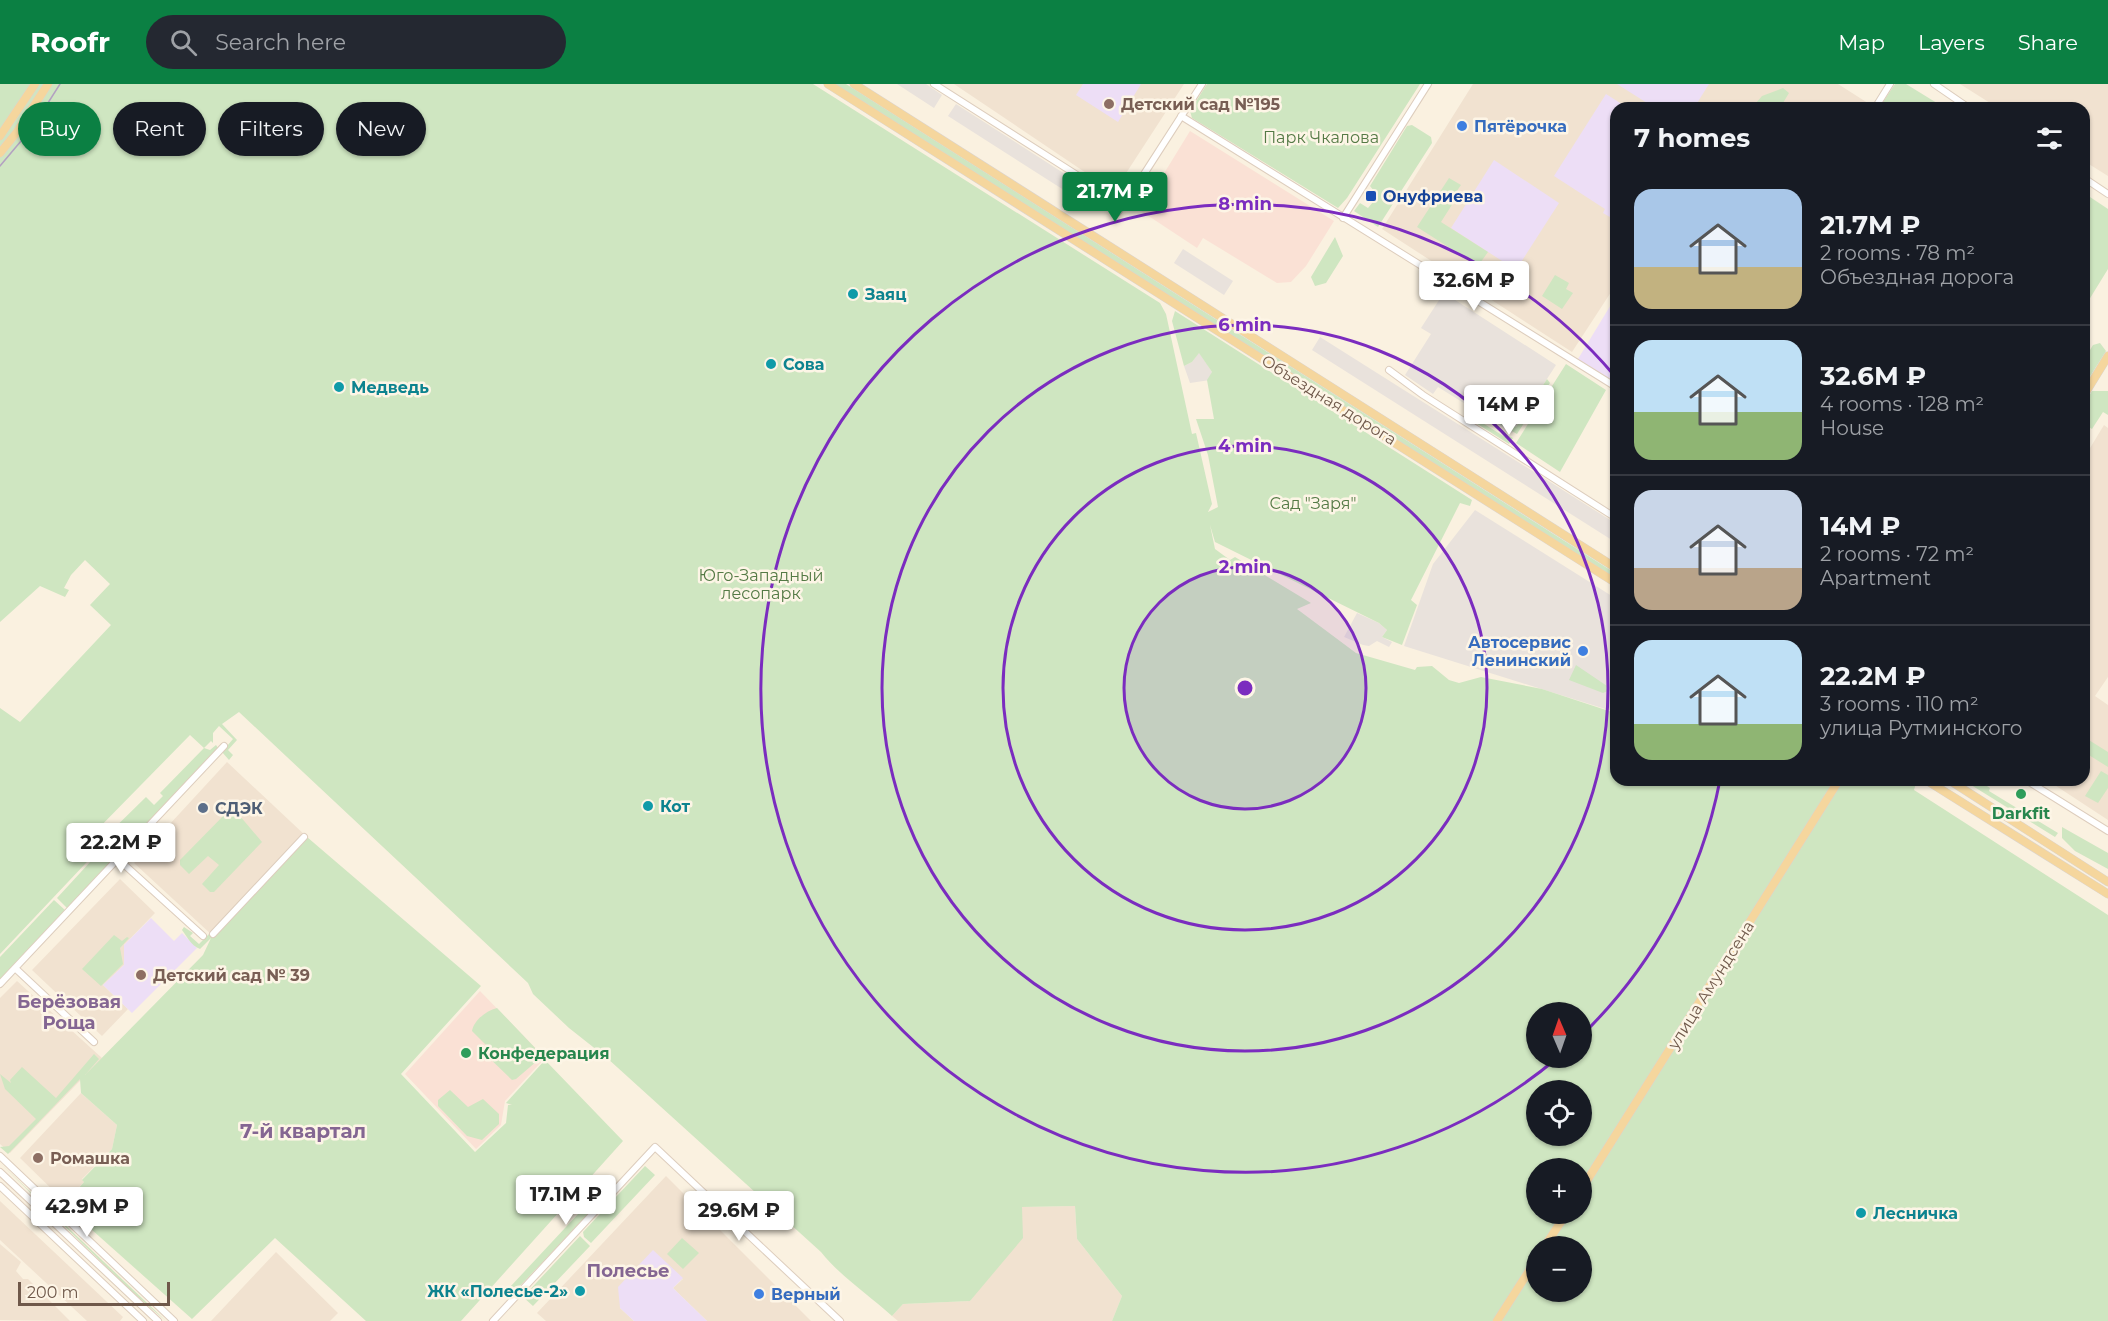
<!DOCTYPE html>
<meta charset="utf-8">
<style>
:root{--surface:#171b24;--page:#242831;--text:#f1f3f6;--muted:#9ea1a6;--line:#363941;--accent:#0b8043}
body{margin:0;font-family:Montserrat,sans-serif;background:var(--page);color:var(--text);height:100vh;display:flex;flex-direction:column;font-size:22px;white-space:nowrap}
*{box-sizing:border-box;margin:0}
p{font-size:20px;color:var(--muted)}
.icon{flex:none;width:33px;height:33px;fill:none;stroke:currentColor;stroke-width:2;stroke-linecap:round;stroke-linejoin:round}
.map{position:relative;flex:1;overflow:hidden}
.sheet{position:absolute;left:1610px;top:18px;width:480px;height:684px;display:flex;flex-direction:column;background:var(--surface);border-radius:18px;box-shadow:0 2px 4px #0004}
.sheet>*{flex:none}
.guide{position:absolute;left:18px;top:18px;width:570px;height:54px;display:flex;gap:12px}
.needle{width:39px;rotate:358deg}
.tools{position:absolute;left:1526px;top:918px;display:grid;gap:12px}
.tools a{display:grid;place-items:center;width:66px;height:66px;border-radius:50%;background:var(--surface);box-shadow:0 2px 4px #0004;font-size:30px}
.scale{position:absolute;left:18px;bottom:15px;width:152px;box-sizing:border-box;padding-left:6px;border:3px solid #6f584a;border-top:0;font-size:16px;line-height:21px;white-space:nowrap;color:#6f584a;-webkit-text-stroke:4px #fdf5e6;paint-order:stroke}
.price{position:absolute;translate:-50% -51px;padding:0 14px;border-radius:6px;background:#fff;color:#222;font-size:20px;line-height:39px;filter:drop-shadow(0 2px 3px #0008)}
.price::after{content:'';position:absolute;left:50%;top:36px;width:18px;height:14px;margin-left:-9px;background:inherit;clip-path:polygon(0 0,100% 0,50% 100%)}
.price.selected{background:var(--accent);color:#fff}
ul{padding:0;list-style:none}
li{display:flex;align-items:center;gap:18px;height:150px;padding:0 24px}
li+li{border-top:2px solid var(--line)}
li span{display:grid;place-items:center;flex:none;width:168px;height:120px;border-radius:18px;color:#555}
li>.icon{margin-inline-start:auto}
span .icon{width:72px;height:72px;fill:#fffc;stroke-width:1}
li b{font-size:26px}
h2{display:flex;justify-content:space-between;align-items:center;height:72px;padding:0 24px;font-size:26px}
.chip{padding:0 21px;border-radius:27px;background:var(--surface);box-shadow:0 2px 4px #0004;font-size:21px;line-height:54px}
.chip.selected{background:var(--accent);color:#fff}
header{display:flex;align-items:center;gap:36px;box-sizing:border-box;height:84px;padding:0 30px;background:var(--accent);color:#fff}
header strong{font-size:28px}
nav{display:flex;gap:33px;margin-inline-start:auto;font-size:21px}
.search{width:420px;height:54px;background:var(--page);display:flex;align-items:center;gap:15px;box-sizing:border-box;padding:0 21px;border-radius:33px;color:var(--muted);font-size:22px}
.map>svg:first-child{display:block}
</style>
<header>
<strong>Roofr</strong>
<div class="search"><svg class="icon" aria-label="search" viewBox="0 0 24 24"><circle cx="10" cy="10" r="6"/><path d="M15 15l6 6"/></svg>Search here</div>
<nav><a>Map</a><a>Layers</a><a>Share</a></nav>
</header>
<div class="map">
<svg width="2108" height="1237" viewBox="0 0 2108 1237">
<rect width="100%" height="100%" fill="#faf1e0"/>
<path fill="#f1e2d0" d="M 954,0 L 1184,0 L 1121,97 L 1101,99 Z
M 1473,0 L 1838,0 L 1871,21 L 1869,24 L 1616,24 L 1615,202 L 1572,268 L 1382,145 Z
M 1960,0 L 2108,0 L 2108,92 L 2084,77 L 2084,24 L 1998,24 Z
M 2104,341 L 2108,344 L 2108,593 L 2095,612 L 2108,621 L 2108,736 L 2047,696 L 2084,696 L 2084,374 Z
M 227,678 L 307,753 L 213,852 L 134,779 Z
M 120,795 L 155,829 L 124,861 L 124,881 L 103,901 L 128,925 L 102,952 L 32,886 Z
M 17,897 L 102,974 L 10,1069 L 0,1060 L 0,914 Z
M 81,1009 L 117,1041 L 112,1065 L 82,1095 L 84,1098 L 65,1118 L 20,1074 Z
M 666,1092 L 811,1237 L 707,1237 L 673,1204 L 683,1195 L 620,1224 L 634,1237 L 546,1237 L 537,1229 Z
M 0,1117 L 123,1233 L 120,1237 L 87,1237 L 0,1156 Z
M 1075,1122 L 1077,1155 L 1122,1212 L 1112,1237 L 898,1237 L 892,1232 L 903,1220 L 970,1217 L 1022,1123 Z
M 0,1160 L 21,1178 L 16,1187 L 23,1195 L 28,1195 L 70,1237 L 0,1236 Z
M 276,1168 L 338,1229 L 330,1237 L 211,1237 Z"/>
<path fill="#fae1d5" d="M 1190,47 L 1334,137 L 1306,182 L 1291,198 L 1277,199 L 1203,154 L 1197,164 L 1141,127 Z
M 480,907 L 545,974 L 505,1017 L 501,1041 L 476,1065 L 405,990 Z"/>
<path fill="#e9e2dc" d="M 897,0 L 926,0 L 942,11 L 934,24 Z
M 956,20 L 1096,110 L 1092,124 L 948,32 Z
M 1183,165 L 1233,197 L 1224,211 L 1174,179 Z
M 1449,212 L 1556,281 L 1512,349 L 1438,303 L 1433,310 L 1405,291 L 1431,250 L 1421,244 L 1441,213 L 1447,216 Z
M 1320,253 L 1615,439 L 1615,458 L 1312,266 Z
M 1199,268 L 1212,288 L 1210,296 L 1190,299 L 1184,282 L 1192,278 Z
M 1475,426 L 1615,514 L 1615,628 L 1404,562 L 1433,480 Z
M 1357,529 L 1379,539 L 1387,546 L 1382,553 L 1392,558 L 1389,563 L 1377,557 L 1369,562 L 1363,561 L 1344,553 Z"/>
<path fill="#eddef6" d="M 1083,0 L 1141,0 L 1118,38 L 1076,11 Z
M 1617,0 L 1709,0 L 1694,24 L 1655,24 Z
M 1606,10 L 1628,24 L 1616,24 L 1615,136 L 1603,129 L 1605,125 L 1554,92 Z
M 1494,76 L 1559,119 L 1516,186 L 1451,144 Z
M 1615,214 L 1615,298 L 1578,275 Z
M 151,834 L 174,857 L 182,849 L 197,864 L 132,929 L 103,901 L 124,881 L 124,861 Z
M 653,1166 L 683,1194 L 673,1204 L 707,1237 L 634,1237 L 620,1224 L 618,1203 Z"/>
<path fill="#cfe6c1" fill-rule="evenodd" d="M 0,0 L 813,0 L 1160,219 L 1166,230 L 1192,350 L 1196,349 L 1212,420 L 1208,428 L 1218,423 L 1208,371 L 1196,335 L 1214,335 L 1207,296 L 1212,288 L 1199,269 L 1192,278 L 1184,282 L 1172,237 L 1175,227 L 1472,416 L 1470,422 L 1460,419 L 1411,516 L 1417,521 L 1402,561 L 1382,553 L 1387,546 L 1379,539 L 1215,458 L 1210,441 L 1215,465 L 1230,476 L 1235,473 L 1311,519 L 1297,525 L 1356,569 L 1415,586 L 1417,583 L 1432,582 L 1449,596 L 1459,599 L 1481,593 L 1542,605 L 1615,629 L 1616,696 L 1805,696 L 1842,701 L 1846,696 L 1917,696 L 1914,706 L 2108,831 L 2108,1237 L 1112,1237 L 1122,1212 L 1077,1155 L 1075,1122 L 1022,1123 L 1023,1154 L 970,1217 L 903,1220 L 892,1232 C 869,1211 840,1192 821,1168 L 607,974 L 569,944 L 533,910 L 528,899 L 239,628 L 222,640 L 237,656 L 228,666 L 233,671 L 229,676 L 222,668 L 233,655 L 219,642 L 213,649 L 213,659 L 211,657 L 204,664 L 210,666 L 216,661 L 218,664 L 67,824 L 57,814 L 103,764 L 114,766 L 115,764 L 102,762 L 0,870 L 0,624 L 20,638 L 111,541 L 90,521 L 110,500 L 85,476 L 71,491 L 64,504 L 69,506 L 65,513 L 40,502 L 0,538 ZM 190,651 L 204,664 L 160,709 L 163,712 L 154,721 L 146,713 L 94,764 L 87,760 L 90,753 ZM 1536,928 L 1581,928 L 1581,974 L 1536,974 ZM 1536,1006 L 1581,1006 L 1581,1052 L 1536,1052 ZM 1536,1084 L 1581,1084 L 1581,1130 L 1536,1130 ZM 1536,1162 L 1581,1162 L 1581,1208 L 1536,1208 Z
M 834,0 L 846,0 L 1615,489 L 1615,495 Z
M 1207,0 L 1420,0 L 1347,114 L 1338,124 L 1192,34 L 1190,27 Z
M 1895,0 L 1906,0 L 1945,24 L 1879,24 Z
M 1783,4 L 1789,9 L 1780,24 L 1756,19 L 1762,12 Z
M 1412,41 L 1431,53 L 1432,59 L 1378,143 L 1354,127 L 1360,119 L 1368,124 L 1378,112 L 1370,102 L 1407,42 Z
M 1449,94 L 1461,101 L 1452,114 L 1455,116 L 1441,138 L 1488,168 L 1478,182 L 1417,143 Z
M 2084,109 L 2108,125 L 2108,185 L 2084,224 Z
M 1335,153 L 1343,172 L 1326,199 L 1315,202 L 1311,193 Z
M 1555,191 L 1569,199 L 1566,205 L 1573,209 L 1562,225 L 1542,212 Z
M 2100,259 L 2106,267 L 2084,302 L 2084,276 L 2093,261 Z
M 1566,280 L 1606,306 L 1560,388 L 1516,359 Z
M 1547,295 L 1550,299 L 1517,350 L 1496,338 L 1499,332 L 1516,343 Z
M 2092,307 L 2108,307 L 2108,331 L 2103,328 L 2092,345 L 2084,340 L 2084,320 Z
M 1474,316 L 1495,329 L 1492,334 L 1476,324 L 1473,333 L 1505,353 L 1507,351 L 1513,354 L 1509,360 L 1468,334 L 1467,323 Z
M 1576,581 L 1607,602 L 1608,607 L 1603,609 L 1569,596 Z
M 2084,653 L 2108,668 L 2108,683 L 2084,668 Z
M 2101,687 L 2108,691 L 2108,704 L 2098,719 L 2085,712 Z
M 1963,696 L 1978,696 L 1990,704 L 1989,707 L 2058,749 L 2055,753 Z
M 230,725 L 234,725 L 262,758 L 214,808 L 210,808 L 202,800 L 219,781 L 208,772 L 189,790 L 180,781 L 180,776 Z
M 2062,743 L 2108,769 L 2108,785 L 2075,767 L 2062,754 Z
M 307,753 L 481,902 L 401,990 L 475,1068 L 506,1039 L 508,1021 L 512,1021 L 506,1019 L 545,976 L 623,1057 L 461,1237 L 366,1237 L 275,1154 L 192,1235 L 64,1121 L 84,1098 L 82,1096 L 112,1065 L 117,1041 L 81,1009 L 80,995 L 8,1070 L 0,1063 L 9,1062 L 36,1035 L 5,1005 L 0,990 L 11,999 L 10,996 L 22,983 L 56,1014 L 94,970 L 99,975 L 85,991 L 203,871 L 211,854 L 200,865 C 190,861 187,852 182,846 L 184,843 L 193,849 L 190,852 L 199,860 L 210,849 L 213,851 Z
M 54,816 L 65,826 L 0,895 L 0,873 Z
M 114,851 L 122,857 L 127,853 L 129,854 L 120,864 L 123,880 L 101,902 L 82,885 Z
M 497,924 L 539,968 L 537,977 L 516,995 L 512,996 L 483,968 L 487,962 L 472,947 C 474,936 486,927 497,924 Z
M 450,1006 L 468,1023 L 483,1015 L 499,1030 L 499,1040 L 482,1056 L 467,1052 L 438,1022 L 438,1016 Z
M 0,1079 L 166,1237 L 131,1207 Z
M 645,1082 L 655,1091 L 591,1159 L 584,1153 L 583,1148 Z
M 606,1100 L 610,1103 L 601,1117 L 515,1207 L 510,1203 Z
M 580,1152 L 590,1162 L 533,1222 L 523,1213 Z
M 682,1154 L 699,1169 L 683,1185 L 667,1170 Z"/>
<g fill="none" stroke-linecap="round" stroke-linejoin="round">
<g stroke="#ddcdbd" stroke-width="8">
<path id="minor" d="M 934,0 L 1099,105 L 1120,107 L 1137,101 L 1202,0
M 1934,0 L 1969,24
M 1875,24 L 1890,0
M 1181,32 L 1616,303
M 2084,94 L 2108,110
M 1104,106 L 1103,117 L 1118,128 L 1136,103
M 1343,134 L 1428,0
M 1389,286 L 1423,311 L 1616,434
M 2026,696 L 2108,747
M 118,775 L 203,852
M 213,850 L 304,753
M 15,884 L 94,958
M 0,900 L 224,662
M 0,1072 L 174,1237
M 0,1088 L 158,1237
M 0,1102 L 143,1237
M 493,1237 L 655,1063 L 840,1237"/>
</g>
<g stroke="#dad4d0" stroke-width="9">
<path id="major" d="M 828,0 L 1616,499
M 854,0 L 1616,484
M 0,52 L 35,0
M 0,69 L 17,48 L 48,0
M 2084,311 L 2108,272
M 1926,696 L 2108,810
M 1949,696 L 2108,798
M 1581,1106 L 1839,696
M 1545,1162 L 1566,1130
M 1497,1237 L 1536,1176"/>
</g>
<use href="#minor" stroke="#fff" stroke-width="6"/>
<use href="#major" stroke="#f5d69d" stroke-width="8"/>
<path stroke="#b3a1c1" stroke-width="1.5" d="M 0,82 L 32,44 L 60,0"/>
</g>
<circle cx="1245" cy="604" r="121" fill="#7b2cbf" fill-opacity=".12"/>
<g fill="none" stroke="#7b2cbf" stroke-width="3">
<circle cx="1245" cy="604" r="121"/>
<circle cx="1245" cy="604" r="242"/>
<circle cx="1245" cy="604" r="363"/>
<path d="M1720 696A484 484 0 0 1 1581 952M1556 975A484 484 0 1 1 1613 290"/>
</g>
<g fill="#8d6e63" stroke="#fdf5e6" stroke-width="2">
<circle cx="1109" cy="20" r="6"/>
<circle cx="141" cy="891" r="6"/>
<circle cx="38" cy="1074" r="6"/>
</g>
<g fill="#3f7fe0" stroke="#fdf5e6" stroke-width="2">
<circle cx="1462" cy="42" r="6"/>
<circle cx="1583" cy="567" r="6"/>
<circle cx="759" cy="1210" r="6"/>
</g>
<rect fill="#1a4fb4" stroke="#fdf5e6" stroke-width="2" x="1365" y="106" width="12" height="12" rx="3"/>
<g fill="#0f9aa8" stroke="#fdf5e6" stroke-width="2">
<circle cx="853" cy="210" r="6"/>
<circle cx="771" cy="280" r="6"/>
<circle cx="339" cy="303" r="6"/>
<circle cx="648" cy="722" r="6"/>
<circle cx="1861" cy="1129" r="6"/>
<circle cx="580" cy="1207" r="6"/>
</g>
<g fill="#2e9e5b" stroke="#fdf5e6" stroke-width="2">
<circle cx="2021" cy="710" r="6"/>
<circle cx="466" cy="969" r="6"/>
</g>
<circle fill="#5c6f8a" stroke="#fdf5e6" stroke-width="2" cx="203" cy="724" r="6"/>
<g text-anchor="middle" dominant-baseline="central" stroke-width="5" stroke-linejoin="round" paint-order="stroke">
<g font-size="16" font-weight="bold" fill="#785e54" stroke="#fdf5e6" text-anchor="start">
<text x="1121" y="20">Детский сад №195</text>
<text x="153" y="891">Детский сад № 39</text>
<text x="50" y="1074">Ромашка</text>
</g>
<g font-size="16" font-weight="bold" fill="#366cbe" stroke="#fdf5e6" text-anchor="start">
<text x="1474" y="42">Пятёрочка</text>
<text x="1571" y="558" text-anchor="end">Автосервис<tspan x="1571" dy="18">Ленинский</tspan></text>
<text x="771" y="1210">Верный</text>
</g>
<g font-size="16" fill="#547a45" stroke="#fdf5e6">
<text x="1321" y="53">Парк Чкалова</text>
<text x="1313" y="419">Сад "Заря"</text>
<text x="761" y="491">Юго-Западный<tspan x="761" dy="18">лесопарк</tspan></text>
</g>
<g font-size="16" font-weight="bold" fill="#164399" stroke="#fdf5e6" text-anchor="start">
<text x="1383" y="112">Онуфриева</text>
</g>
<g font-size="16" font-weight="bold" fill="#0d838f" stroke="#fdf5e6" text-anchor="start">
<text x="865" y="210">Заяц</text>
<text x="783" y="280">Сова</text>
<text x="351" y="303">Медведь</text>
<text x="660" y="722">Кот</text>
<text x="1873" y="1129">Лесничка</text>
<text x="568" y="1207" text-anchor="end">ЖК «Полесье-2»</text>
</g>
<g font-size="16" fill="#6f584a" stroke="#fdf5e6">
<text transform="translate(1329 316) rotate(32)">Объездная дорога</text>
<text transform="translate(1711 901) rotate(-58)">улица Амундсена</text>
</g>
<g font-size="16" font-weight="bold" fill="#4e5e75" stroke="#fdf5e6" text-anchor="start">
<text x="215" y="724">СДЭК</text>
</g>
<g font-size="16" font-weight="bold" fill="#27864d" stroke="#fdf5e6">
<text x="2021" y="729">Darkfit</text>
<text x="478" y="969" text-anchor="start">Конфедерация</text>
</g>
<g font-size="18" font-weight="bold" fill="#846692" stroke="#fdf5e6">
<text x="69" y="918">Берёзовая<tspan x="69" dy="21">Роща</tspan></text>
<text x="628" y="1187">Полесье</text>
</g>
<g font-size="20" font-weight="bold" fill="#846692" stroke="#fdf5e6">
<text x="303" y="1047">7-й квартал</text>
</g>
</g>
<circle cx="1245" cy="604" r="9" fill="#7b2cbf" stroke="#fdf5e6" stroke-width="3"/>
<g font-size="18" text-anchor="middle" font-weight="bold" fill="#7b2cbf" stroke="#fdf5e6" stroke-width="5" stroke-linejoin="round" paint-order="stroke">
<text x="1245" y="126">8 min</text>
<text x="1245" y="247">6 min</text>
<text x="1245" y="368">4 min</text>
<text x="1245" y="489">2 min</text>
</g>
</svg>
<div class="tools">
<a><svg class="needle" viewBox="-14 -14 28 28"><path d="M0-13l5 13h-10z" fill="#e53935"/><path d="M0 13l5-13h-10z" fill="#9ea1a6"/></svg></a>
<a><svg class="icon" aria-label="locate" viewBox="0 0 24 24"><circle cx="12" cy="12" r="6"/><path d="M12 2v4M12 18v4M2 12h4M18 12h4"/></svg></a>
<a>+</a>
<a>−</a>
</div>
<div class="scale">200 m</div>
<b class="price selected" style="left:1115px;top:139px">21.7M ₽</b>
<b class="price" style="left:1474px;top:228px">32.6M ₽</b>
<b class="price" style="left:1509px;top:352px">14M ₽</b>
<b class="price" style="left:121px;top:790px">22.2M ₽</b>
<b class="price" style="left:566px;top:1142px">17.1M ₽</b>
<b class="price" style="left:87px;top:1154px">42.9M ₽</b>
<b class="price" style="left:739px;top:1158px">29.6M ₽</b>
<div class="guide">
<a class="chip selected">Buy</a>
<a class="chip">Rent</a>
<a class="chip">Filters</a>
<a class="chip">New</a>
</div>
<section class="sheet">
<h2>7 homes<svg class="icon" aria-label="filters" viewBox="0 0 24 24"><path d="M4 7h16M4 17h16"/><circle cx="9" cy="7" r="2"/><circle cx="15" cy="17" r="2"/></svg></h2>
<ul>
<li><span style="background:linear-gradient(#a9c7e8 65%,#c2b280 0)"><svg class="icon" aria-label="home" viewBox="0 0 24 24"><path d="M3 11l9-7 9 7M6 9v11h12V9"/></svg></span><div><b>21.7M ₽</b><p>2 rooms · 78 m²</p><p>Объездная дорога</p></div></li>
<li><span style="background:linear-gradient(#bfe0f5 60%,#8fb573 0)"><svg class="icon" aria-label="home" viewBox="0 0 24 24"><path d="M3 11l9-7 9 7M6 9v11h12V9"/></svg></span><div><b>32.6M ₽</b><p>4 rooms · 128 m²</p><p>House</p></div></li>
<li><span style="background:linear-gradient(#c9d6e8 65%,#b9a48a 0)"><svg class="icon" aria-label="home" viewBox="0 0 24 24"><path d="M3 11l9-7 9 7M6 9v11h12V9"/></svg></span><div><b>14M ₽</b><p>2 rooms · 72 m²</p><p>Apartment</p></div></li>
<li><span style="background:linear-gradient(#bfe0f5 70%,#8fb573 0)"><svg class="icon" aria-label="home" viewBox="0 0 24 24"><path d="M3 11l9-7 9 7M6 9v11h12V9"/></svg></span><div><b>22.2M ₽</b><p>3 rooms · 110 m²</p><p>улица Рутминского</p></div></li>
</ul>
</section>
</div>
